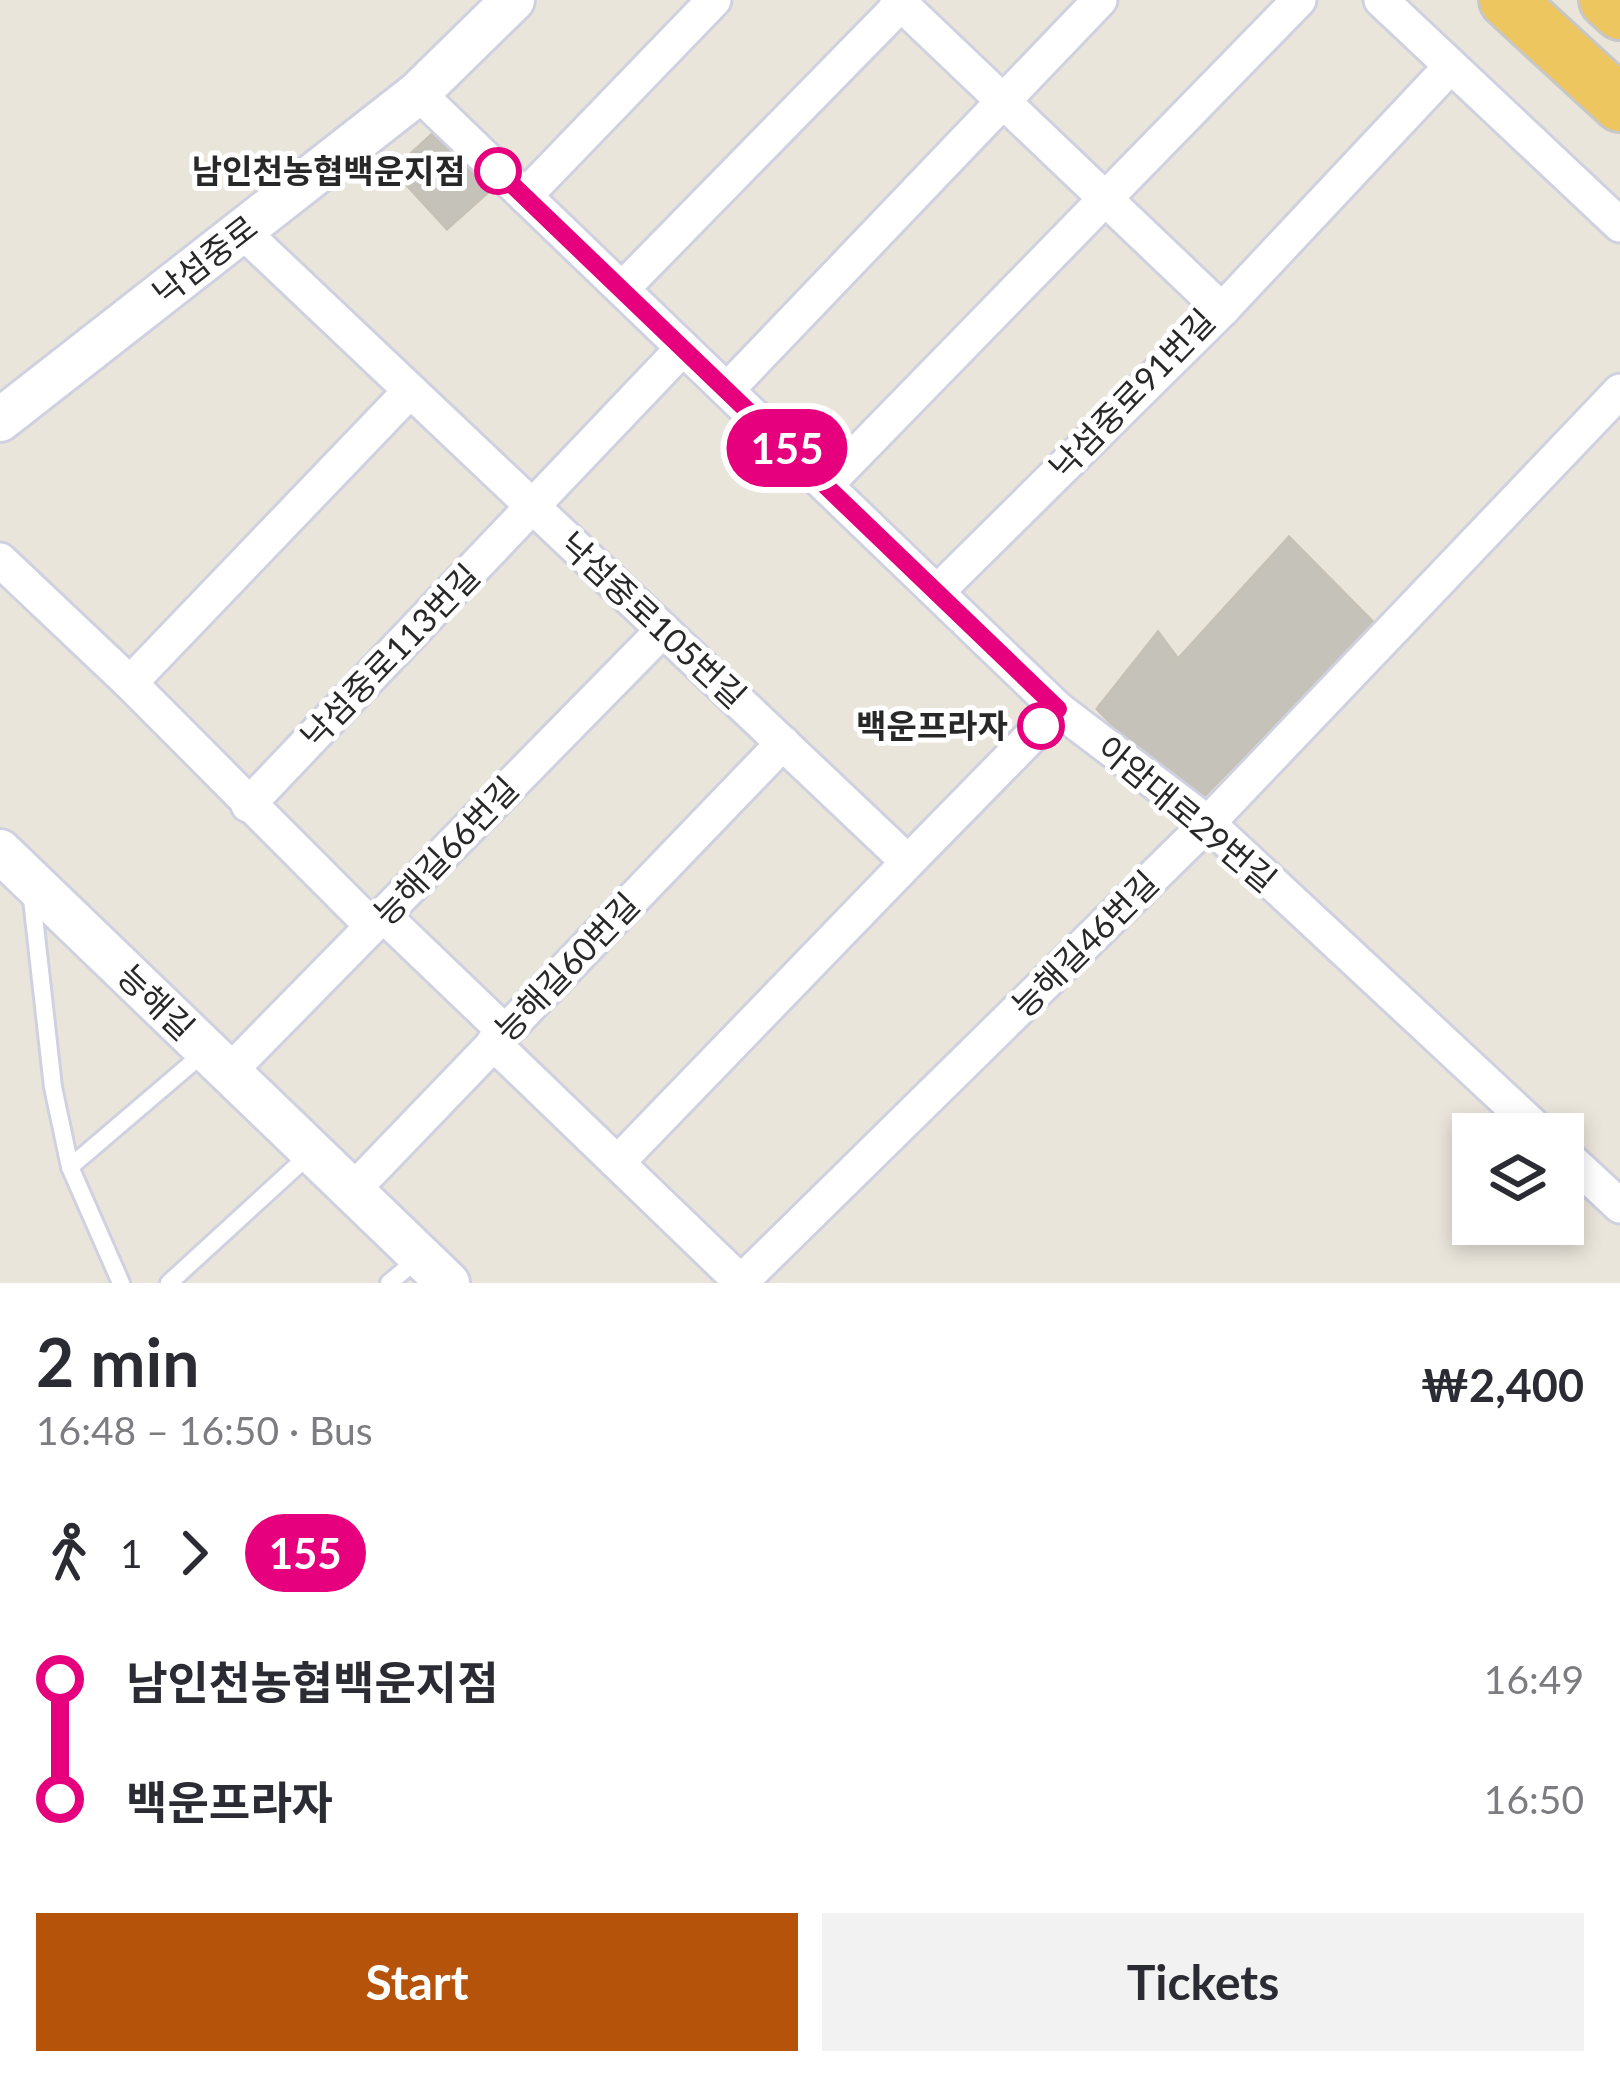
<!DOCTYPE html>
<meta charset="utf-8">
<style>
:root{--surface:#fff;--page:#f2f2f3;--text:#2b2b33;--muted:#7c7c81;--accent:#b45309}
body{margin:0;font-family:Lato,"Noto Sans KR",sans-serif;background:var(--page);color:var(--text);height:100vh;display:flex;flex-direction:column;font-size:45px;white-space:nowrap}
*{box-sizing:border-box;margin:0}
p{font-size:39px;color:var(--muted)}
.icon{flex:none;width:66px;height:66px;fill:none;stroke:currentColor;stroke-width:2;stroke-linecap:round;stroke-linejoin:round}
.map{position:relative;height:1283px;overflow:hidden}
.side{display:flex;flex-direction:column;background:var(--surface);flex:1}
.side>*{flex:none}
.badge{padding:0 24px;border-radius:39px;font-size:42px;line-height:78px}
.tools{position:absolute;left:1452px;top:1113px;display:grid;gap:24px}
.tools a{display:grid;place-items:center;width:132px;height:132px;border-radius:0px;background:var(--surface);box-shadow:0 6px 18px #0003;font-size:60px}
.map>.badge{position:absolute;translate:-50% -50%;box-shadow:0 0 0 6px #fff}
.legs{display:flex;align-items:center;gap:18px;height:132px;padding:0 36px;font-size:39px}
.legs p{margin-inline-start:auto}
.overview{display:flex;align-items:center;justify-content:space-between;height:204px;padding:0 36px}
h1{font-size:66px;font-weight:700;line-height:90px}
.primary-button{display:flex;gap:24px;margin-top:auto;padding:24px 36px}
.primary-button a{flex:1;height:138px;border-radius:0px;background:var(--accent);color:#fff;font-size:48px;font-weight:700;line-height:138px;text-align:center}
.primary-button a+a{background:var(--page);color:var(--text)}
ul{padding:0 36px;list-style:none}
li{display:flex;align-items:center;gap:42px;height:120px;font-size:45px}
li i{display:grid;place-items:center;width:18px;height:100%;margin:0 15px;background:currentColor}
li i::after{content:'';width:30px;height:30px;margin:-15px;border:9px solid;border-radius:50%;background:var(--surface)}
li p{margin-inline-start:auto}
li:first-child i{background:linear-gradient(#0000 50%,currentColor 0)}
li:last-child i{background:linear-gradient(currentColor 50%,#0000 0)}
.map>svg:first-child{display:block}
</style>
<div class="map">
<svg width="1620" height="1283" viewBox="0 0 1620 1283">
<rect width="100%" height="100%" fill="#eae5db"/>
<g fill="#c5c2ba" stroke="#c5c1b5" stroke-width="3">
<polygon points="441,126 495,186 447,229 393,170"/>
<polygon points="1289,537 1375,624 1193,807 1097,709 1158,632 1178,659"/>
</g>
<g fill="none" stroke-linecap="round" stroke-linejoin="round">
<defs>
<g id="service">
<polyline points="31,890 53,1087 70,1167 121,1283"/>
<polyline points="70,1167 206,1051"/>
<polyline points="169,1283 311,1153"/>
<polyline points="389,1283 420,1257"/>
</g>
<g id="minor">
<polyline points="897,0 1222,310"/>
<polyline points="1381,0 1620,225"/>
<polyline points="418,93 1058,709 1208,823 1542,1134"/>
<polyline points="525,196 714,0"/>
<polyline points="242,231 908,862 1058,709"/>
<polyline points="622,289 905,0"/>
<polyline points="727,390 1100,0"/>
<polyline points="826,485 1299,0"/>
<polyline points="0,560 130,683 372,926"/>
<polyline points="937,592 1222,310 1451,66"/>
<polyline points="130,683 410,391"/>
<polyline points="248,805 683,348"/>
<polyline points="383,915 505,1032"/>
<polyline points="493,1043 741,1282"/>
<polyline points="229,1072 663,630"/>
<polyline points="1563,1153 1620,1206"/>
<polyline points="618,1162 908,862"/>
<polyline points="352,1191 783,743"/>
<polyline points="740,1283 1208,823 1620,391"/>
</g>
<g id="tertiary">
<polyline points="0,420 418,93 513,0"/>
<polyline points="0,851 448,1283"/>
</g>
<g id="trunk">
<polyline points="1507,0 1620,104"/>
<polyline points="1607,0 1620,12"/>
</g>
</defs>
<use href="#service" stroke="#d0d1e0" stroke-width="22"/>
<use href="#minor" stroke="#d0d1e0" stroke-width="39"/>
<use href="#tertiary" stroke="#d0d1e0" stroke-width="48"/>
<use href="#trunk" stroke="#c7c7c7" stroke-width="60"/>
<use href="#service" stroke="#fff" stroke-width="16"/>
<use href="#minor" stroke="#fff" stroke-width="33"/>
<use href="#tertiary" stroke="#fff" stroke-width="42"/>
<use href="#trunk" stroke="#edc660" stroke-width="54"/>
</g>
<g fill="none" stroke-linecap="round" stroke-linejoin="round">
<defs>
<polyline id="line-1" points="498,171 1058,709 1041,726"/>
</defs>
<use href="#line-1" stroke="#fff" stroke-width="27"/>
<use href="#line-1" stroke="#e6007e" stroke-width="18"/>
</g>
<g fill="#fff" stroke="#e6007e" stroke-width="6">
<circle cx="498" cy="171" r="21"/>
<circle cx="1041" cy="726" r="21"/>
</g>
<g text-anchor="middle" stroke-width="10" stroke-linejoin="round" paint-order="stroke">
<g font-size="33" font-weight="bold" fill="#282828" stroke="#fff" text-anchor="end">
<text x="465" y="183">남인천농협백운지점</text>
<text x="1008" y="738">백운프라자</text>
</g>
<g font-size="33" fill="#282828" stroke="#fff">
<text transform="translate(205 260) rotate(-38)" y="12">낙섬중로</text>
<text transform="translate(1132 394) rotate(-46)" y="12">낙섬중로91번길</text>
<text transform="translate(653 620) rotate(43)" y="12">낙섬중로105번길</text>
<text transform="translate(390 656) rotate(-46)" y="12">낙섬중로113번길</text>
<text transform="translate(1187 814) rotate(40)" y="12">아암대로29번길</text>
<text transform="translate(446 851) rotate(-46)" y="12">능해길66번길</text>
<text transform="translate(1085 944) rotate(-45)" y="12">능해길46번길</text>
<text transform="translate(567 967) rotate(-46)" y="12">능해길60번길</text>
<text transform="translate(156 1002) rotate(44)" y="12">능해길</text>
</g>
</g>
</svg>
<div class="tools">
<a><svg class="icon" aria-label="layers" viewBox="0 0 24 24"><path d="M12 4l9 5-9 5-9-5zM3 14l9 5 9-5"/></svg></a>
</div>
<b class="badge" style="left:787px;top:448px;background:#e6007e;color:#fff">155</b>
</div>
<section class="side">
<div class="overview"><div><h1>2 min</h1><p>16:48 – 16:50 · Bus</p></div><b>₩2,400</b></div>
<div class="legs"><svg class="icon" aria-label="walk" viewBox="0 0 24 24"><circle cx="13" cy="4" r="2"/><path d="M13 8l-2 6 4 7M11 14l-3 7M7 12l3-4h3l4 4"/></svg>1<svg class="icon" aria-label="forward" viewBox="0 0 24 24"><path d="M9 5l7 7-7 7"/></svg><b class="badge" style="background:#e6007e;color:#fff">155</b></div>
<ul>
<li><i style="color:#e6007e"></i><b>남인천농협백운지점</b><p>16:49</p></li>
<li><i style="color:#e6007e"></i><b>백운프라자</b><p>16:50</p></li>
</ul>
<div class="primary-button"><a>Start</a><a>Tickets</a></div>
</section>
